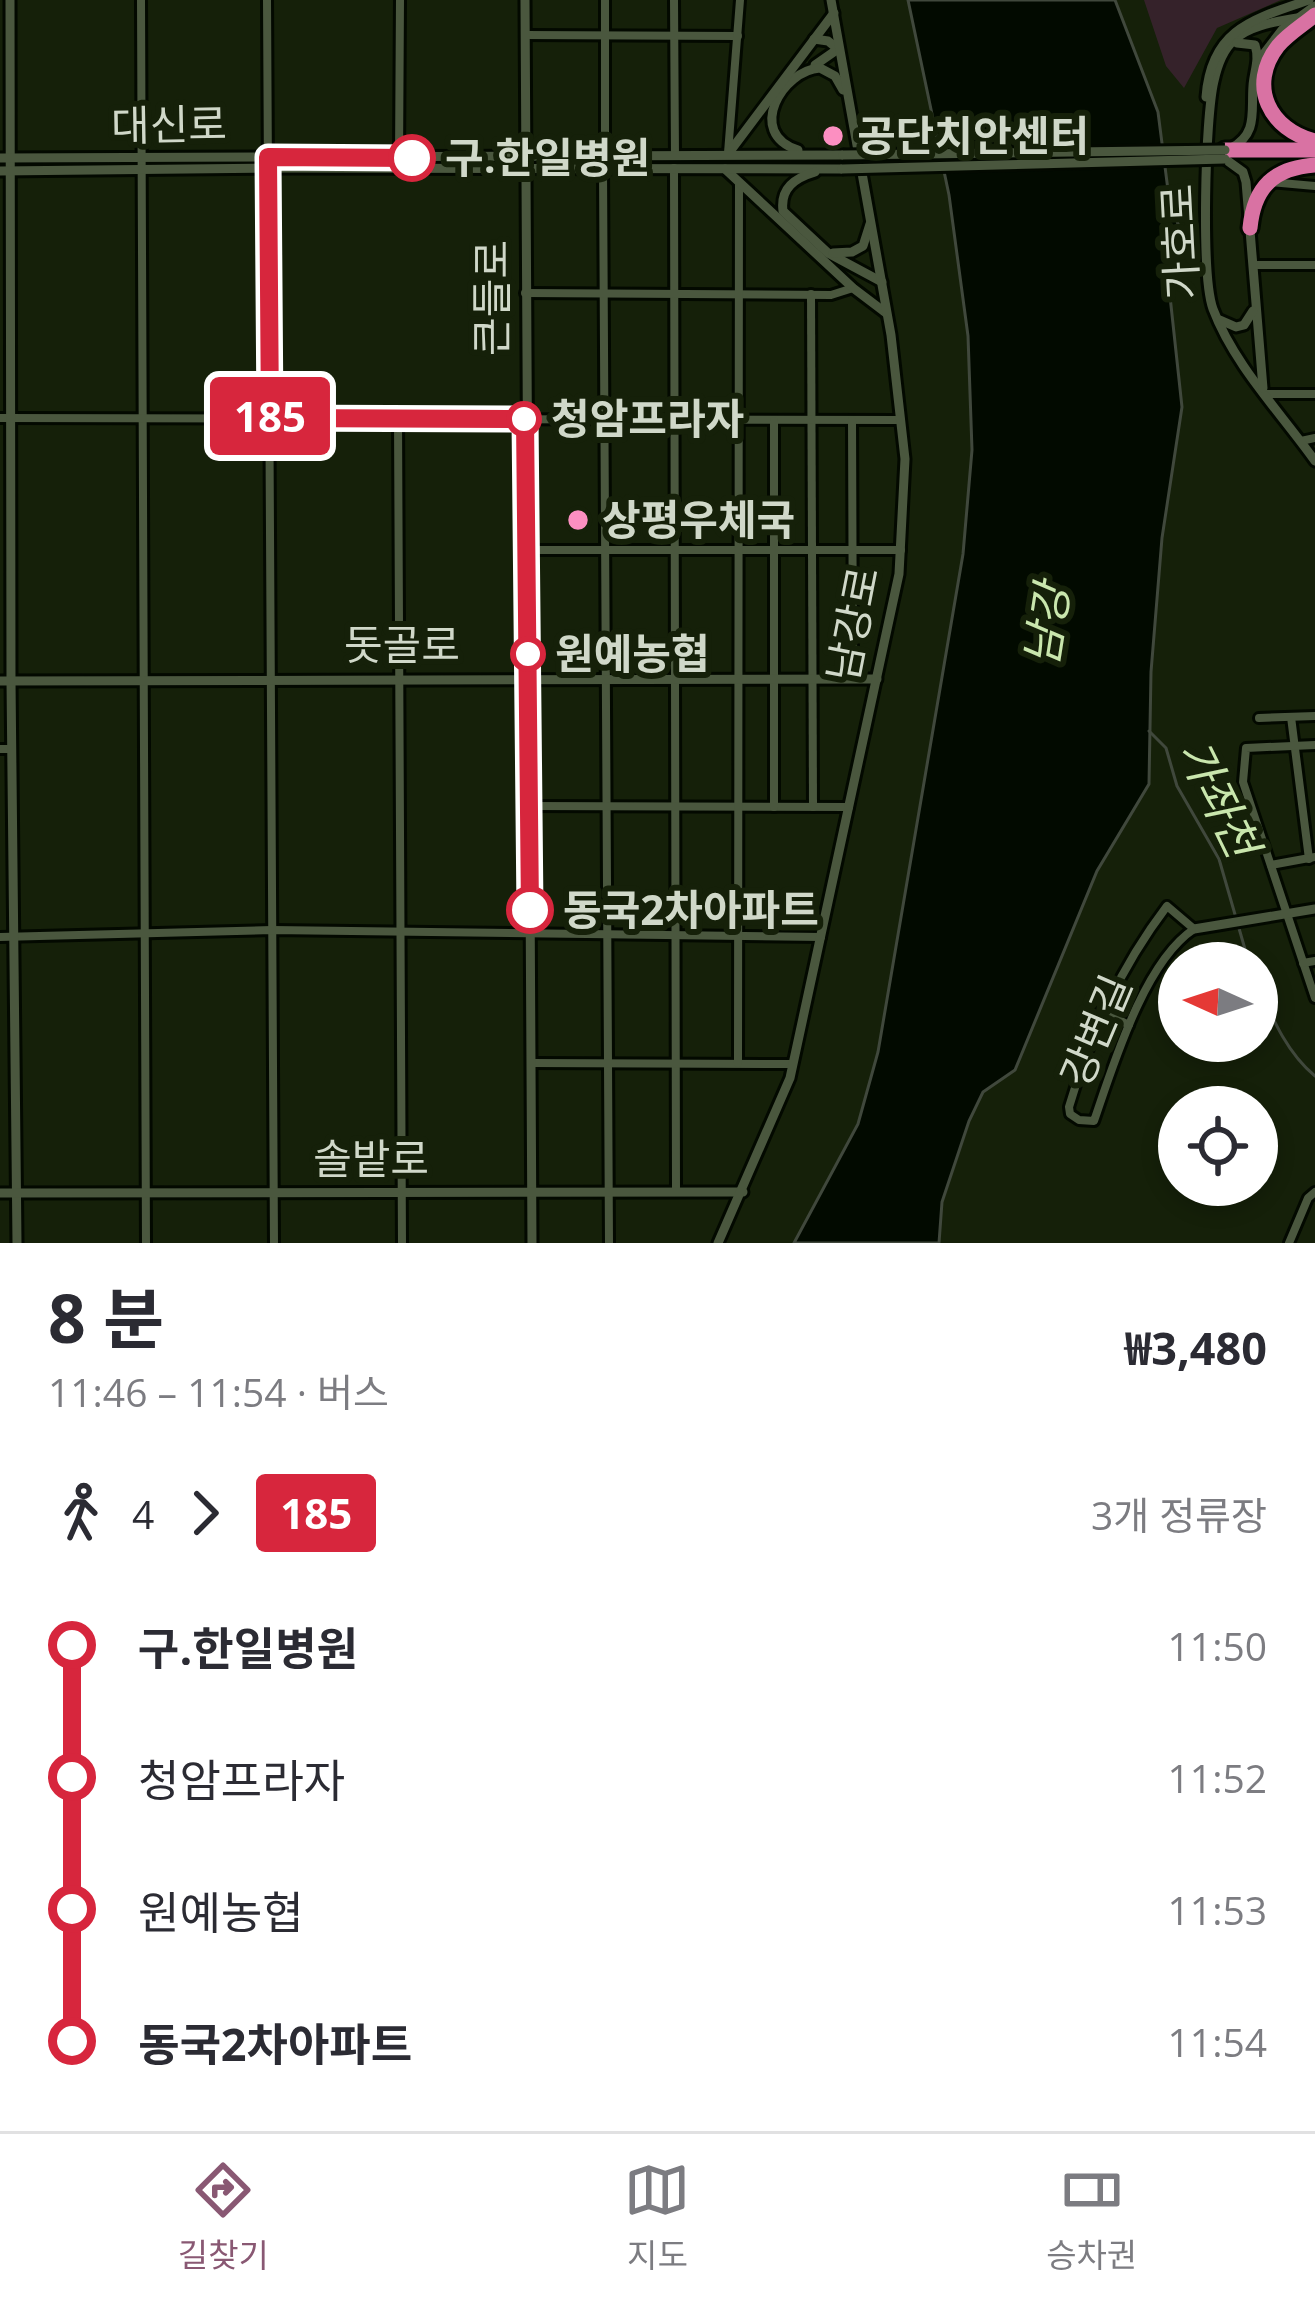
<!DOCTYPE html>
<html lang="ko">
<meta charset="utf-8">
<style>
:root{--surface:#fff;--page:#f7f7f7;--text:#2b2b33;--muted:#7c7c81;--line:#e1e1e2;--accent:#895873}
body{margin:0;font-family:"Open Sans","Noto Sans KR",sans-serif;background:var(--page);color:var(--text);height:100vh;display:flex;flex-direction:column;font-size:45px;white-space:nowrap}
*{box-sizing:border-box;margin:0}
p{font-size:39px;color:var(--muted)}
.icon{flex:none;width:66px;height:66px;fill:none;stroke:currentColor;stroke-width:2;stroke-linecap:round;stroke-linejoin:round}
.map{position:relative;height:1243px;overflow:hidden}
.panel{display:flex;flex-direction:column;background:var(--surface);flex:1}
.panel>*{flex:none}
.badge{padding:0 24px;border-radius:9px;font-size:42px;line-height:78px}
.needle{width:78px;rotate:273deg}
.controls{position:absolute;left:1158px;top:942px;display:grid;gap:24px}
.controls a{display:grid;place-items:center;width:120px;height:120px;border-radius:50%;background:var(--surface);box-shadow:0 6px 18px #0003;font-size:60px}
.map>.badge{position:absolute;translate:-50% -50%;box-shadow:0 0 0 6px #fff}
.legs{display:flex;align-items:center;gap:18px;height:132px;padding:0 48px;font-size:39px}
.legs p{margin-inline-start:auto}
.headline{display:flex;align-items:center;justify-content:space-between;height:204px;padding:0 48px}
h1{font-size:66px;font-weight:700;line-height:90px}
ul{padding:0 48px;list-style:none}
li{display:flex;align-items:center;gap:42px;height:132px;font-size:45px}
li i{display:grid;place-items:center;width:18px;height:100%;margin:0 15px;background:currentColor}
li i::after{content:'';width:30px;height:30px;margin:-15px;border:9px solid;border-radius:50%;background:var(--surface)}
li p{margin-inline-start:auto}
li:first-child i{background:linear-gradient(#0000 50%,currentColor 0)}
li:last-child i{background:linear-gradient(currentColor 50%,#0000 0)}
.tabs{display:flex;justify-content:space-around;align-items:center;height:168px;border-top:3px solid var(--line);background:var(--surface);font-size:33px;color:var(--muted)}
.tabs a{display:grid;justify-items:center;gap:6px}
.tabs .selected{color:var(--accent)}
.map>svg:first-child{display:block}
</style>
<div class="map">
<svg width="1315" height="1243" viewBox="0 0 1315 1243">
<rect width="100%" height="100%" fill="#152009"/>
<polygon fill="#35222a" points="1144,0 1281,0 1217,28 1184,88 1166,66"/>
<polygon fill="#020a00" stroke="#40483c" stroke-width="3" points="908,0 1115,0 1158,112 1169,198 1179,227 1169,287 1182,407 1162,538 1151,672 1149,784 1097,871 1015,1070 983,1092 969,1121 942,1202 939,1243 794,1243 858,1124 878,1052 963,554 972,450 968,336 949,195"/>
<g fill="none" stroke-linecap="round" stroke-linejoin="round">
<g stroke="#40483c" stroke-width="3">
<polyline points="1149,731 1166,748 1177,786 1219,859 1249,963"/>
<path d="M1257,983C1272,1017 1286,1052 1315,1076"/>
</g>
<defs>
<g id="minor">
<polyline points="141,0 146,1243"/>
<polyline points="267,0 274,1243"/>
<polyline points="605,0 605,156"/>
<polyline points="674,0 675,156"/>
<polyline points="525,35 738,36"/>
<polyline points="728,153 740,0"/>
<polyline points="399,158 400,0"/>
<polyline points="603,168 609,1243"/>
<polyline points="674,168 676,1190"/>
<polyline points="1269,182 1315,186"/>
<polyline points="1253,265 1315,265"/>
<polyline points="525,293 831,295 853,288"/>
<polyline points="811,294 813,807"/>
<polyline points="1264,394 1315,394"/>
<polyline points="0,418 900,420"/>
<polyline points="398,418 402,1243"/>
<polyline points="852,420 853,679"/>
<polyline points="1301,441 1315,438"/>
<polyline points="528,550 901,550"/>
<polyline points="1291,717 1309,859"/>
<polyline points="1259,718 1315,716"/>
<polyline points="1315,745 1246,748 1243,782 1315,998"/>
<polyline points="0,749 12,749"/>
<polyline points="529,806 849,807"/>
<polyline points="774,807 774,421"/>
<polyline points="1271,865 1315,857"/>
<path d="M1167,906L1194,929C1144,962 1113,1066 1094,1121L1079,1120L1070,1114L1069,1107C1091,1033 1120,968 1167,906Z"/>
<polyline points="0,937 272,930 821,937"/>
<polyline points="1303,963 1315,961"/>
<polyline points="1101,1011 1129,1025"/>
<polyline points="531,1063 793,1064"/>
<polyline points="738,1063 739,183"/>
<polyline points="1289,1243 1308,1198 1315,1192"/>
</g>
<g id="tertiary">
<polyline points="10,0 11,681 17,1243"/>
<polyline points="525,0 532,1243"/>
<path d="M1311,15C1287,21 1253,22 1234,40C1223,50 1217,67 1214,81C1205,118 1201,276 1213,309C1234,365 1281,413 1315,461"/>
<polyline points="814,39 828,41 838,49 815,65"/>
<polyline points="1259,60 1282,30 1315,6"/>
<path d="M1206,97C1211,29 1253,19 1309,0"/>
<path d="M1231,148C1258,134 1251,112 1253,86C1254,71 1260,60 1255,45L1237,43"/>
<path d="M798,150C745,133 783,70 820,68L835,76L843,90"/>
<polyline points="728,154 834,13"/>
<polyline points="0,158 843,155"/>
<polyline points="1225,159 1243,172 1246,182 1263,388"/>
<polyline points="725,169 853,288 886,313"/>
<polyline points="0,171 268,168 842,169"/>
<path d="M815,172C795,178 780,188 783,211L828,253L882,282"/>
<polyline points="833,253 852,252 863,246 870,224"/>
<polyline points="1220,320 1236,327 1244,325 1253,311"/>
<polyline points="0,681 877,679"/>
<polyline points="1194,929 1315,909"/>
<polyline points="0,1193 743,1192"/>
<polyline points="718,1243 790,1078 899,574 905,459 891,335 831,0"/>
</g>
<g id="motorway">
<path d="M1315,15C1303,25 1288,34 1278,46C1247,86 1270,130 1315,141"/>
<polyline points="1225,150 1315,150"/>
<path d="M1250,228C1254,187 1274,168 1315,165"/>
</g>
</defs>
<use href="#minor" stroke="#030900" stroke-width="14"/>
<use href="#tertiary" stroke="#030900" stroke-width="15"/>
<use href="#motorway" stroke="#030900" stroke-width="21"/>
<use href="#minor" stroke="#4a573e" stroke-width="8"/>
<use href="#tertiary" stroke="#4a573e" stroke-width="9"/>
<use href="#motorway" stroke="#d972a3" stroke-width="15"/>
<defs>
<g id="tertiary-bridge">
<polyline points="843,155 1225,150"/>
<polyline points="842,169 1225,159"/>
</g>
</defs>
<use href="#tertiary-bridge" stroke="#030900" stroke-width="15" stroke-linecap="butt"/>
<use href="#tertiary-bridge" stroke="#4a573e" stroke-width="9"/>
</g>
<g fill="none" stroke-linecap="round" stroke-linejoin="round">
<defs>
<polyline id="line-1" points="412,158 268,157 270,418 525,419 530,910"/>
</defs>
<use href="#line-1" stroke="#fff" stroke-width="27"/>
<use href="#line-1" stroke="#d7263d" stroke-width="18"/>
</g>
<g fill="#fc8fc1" stroke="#152009" stroke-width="4.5">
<circle cx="833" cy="136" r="12"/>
<circle cx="578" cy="520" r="12"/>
</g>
<g fill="#fff" stroke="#d7263d" stroke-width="6">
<circle cx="412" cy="158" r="21"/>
<circle cx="524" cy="419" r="15"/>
<circle cx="528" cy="654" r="15"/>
<circle cx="530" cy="910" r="21"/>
</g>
<g text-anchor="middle" stroke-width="12" stroke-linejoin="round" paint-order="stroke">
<g font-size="42" fill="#d0d8c9" stroke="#152009">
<text transform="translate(169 125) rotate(-1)" y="15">대신로</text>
<text transform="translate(1180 242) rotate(-93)" y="15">가호로</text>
<text transform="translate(492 298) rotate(-90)" y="15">큰들로</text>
<text transform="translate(853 624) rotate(-79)" y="15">남강로</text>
<text x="402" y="660">돗골로</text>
<text transform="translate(1096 1031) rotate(-67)" y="15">강변길</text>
<text x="371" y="1174">솔밭로</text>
</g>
<g font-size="42" font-weight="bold" fill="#d0d8c9" stroke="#152009" text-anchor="start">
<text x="857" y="151">공단치안센터</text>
<text x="602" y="535">상평우체국</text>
</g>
<g font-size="42" font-weight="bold" fill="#d0d8c9" stroke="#152009" text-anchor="start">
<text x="445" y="173">구.한일병원</text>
<text x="551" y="434">청암프라자</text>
<text x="555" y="669">원예농협</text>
<text x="563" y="925">동국2차아파트</text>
</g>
<g font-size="45" font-style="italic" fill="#c9e6ad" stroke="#152009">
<text transform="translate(1047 625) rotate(-81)" y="16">남강</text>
<text transform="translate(1218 798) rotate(64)" y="16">가좌천</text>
</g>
</g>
</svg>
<div class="controls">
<a><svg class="needle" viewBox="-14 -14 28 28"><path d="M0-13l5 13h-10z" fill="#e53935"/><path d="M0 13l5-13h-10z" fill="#7c7c81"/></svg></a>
<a><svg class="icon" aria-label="locate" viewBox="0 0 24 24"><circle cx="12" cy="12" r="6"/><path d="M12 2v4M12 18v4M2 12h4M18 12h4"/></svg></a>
</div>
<b class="badge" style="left:270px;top:416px;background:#d7263d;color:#fff">185</b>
</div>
<section class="panel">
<div class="headline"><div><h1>8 분</h1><p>11:46 – 11:54 · 버스</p></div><b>₩3,480</b></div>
<div class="legs"><svg class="icon" aria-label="walk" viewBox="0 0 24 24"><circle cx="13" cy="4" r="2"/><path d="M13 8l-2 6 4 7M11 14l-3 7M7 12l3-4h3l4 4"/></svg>4<svg class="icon" aria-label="forward" viewBox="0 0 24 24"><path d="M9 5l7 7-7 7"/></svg><b class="badge" style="background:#d7263d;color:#fff">185</b><p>3개 정류장</p></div>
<ul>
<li><i style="color:#d7263d"></i><b>구.한일병원</b><p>11:50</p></li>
<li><i style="color:#d7263d"></i><span>청암프라자</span><p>11:52</p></li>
<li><i style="color:#d7263d"></i><span>원예농협</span><p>11:53</p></li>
<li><i style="color:#d7263d"></i><b>동국2차아파트</b><p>11:54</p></li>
</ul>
</section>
<nav class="tabs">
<a class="selected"><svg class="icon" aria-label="directions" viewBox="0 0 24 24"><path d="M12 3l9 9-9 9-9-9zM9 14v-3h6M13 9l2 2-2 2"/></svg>길찾기</a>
<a><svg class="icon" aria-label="map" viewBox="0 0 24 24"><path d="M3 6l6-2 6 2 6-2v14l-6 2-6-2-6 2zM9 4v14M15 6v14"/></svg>지도</a>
<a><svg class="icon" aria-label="tickets" viewBox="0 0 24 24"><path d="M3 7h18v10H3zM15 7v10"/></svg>승차권</a>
</nav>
